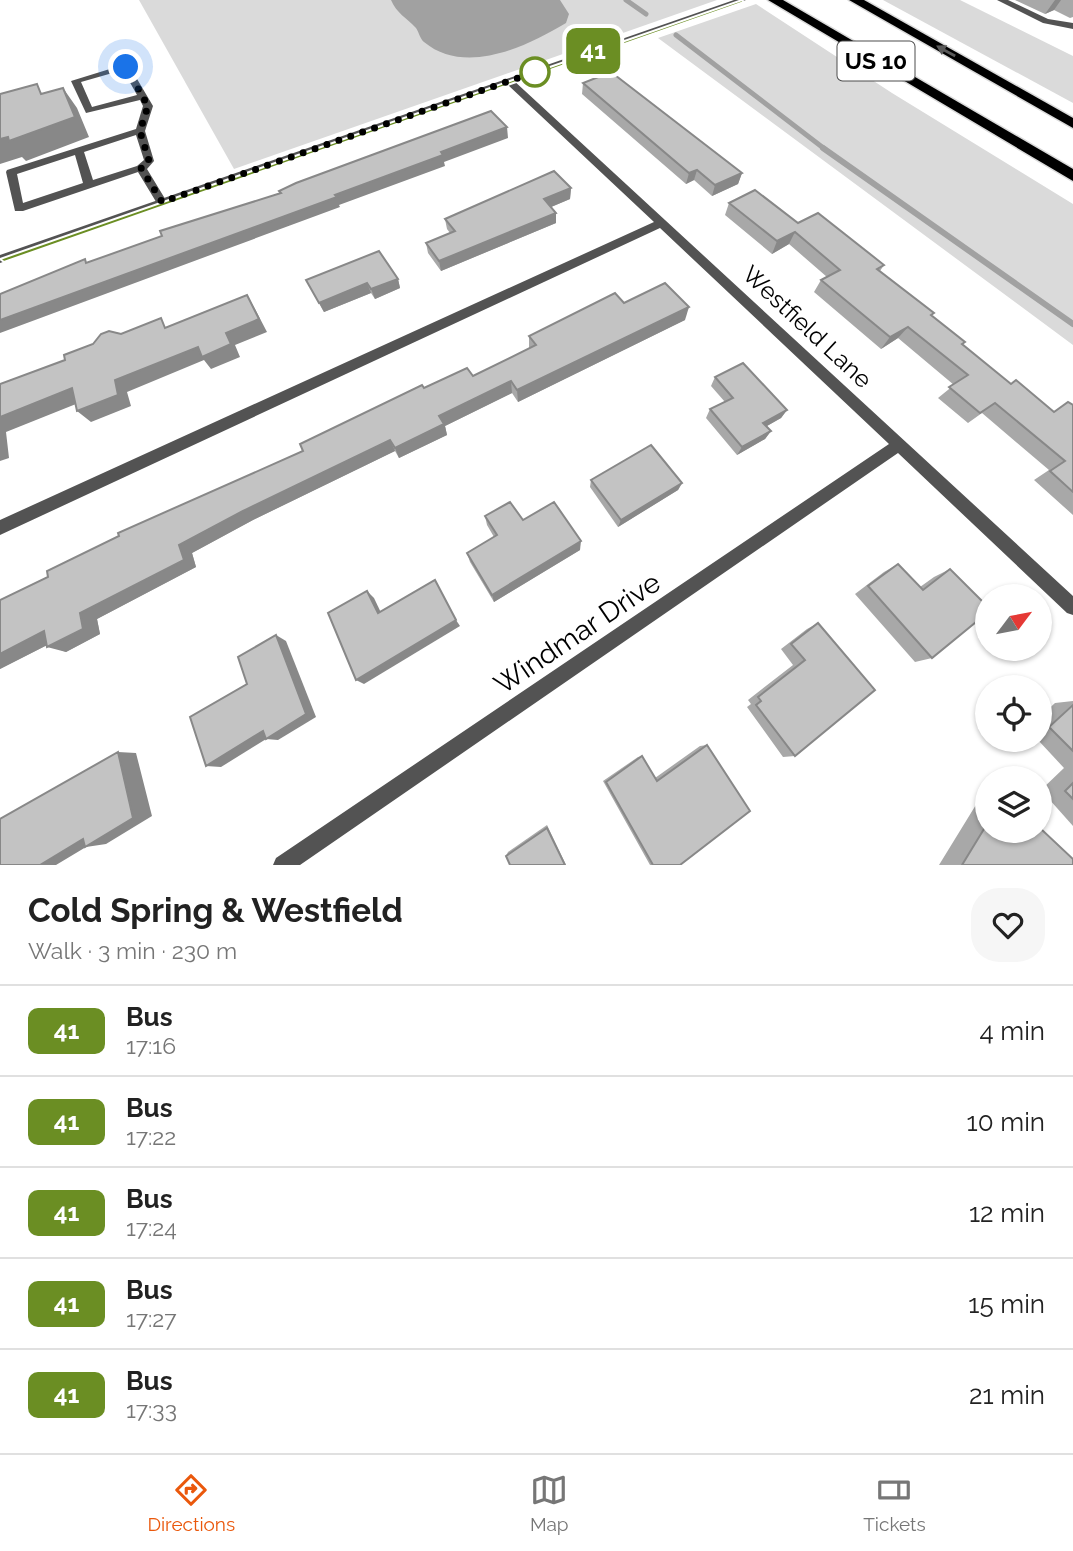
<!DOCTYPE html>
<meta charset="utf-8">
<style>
:root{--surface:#fff;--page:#f6f6f6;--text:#222;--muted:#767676;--line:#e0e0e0;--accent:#ea580c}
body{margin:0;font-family:Raleway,sans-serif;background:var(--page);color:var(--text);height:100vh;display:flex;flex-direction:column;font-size:26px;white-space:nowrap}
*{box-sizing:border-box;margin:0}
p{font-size:23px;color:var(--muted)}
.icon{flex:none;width:38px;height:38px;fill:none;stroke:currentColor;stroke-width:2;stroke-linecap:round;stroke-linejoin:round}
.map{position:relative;height:865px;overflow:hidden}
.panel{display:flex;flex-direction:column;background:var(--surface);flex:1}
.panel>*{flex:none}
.badge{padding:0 14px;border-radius:10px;font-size:24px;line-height:46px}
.needle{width:46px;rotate:58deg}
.controls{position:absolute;left:975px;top:584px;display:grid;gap:14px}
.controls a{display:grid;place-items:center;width:77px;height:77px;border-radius:50%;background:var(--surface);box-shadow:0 2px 5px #0004;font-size:35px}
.you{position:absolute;width:35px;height:35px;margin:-18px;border:5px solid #fff;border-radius:50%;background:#1a73e8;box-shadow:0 0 0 10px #1a73e833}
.map>.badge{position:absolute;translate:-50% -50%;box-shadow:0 0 0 4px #fff}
.round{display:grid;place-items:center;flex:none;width:74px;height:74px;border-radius:28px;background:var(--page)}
.overview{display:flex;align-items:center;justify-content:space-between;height:119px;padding:0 28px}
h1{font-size:33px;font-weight:700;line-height:52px}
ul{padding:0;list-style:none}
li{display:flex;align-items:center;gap:21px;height:91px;padding:0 28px;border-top:2px solid var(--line)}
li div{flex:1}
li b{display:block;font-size:26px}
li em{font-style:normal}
li .badge{min-width:77px;font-weight:700;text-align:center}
.tab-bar{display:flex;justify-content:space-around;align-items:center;height:98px;border-top:2px solid var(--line);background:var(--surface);font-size:19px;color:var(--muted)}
.tab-bar a{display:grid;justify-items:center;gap:4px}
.tab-bar .active{color:var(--accent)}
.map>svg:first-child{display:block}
</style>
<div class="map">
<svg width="1073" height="865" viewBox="0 0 1073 865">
<rect width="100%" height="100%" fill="#fff"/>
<g fill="#dadada">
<polygon points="139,0 717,0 234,169"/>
<polygon points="883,0 960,0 1073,56 1073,103"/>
<polygon points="756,4 892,93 1073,204 1073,345 658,38"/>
</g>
<path fill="#a1a1a1" d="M391,0H560L569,14L566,23C526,47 465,76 424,42C420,39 419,32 416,28C406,17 397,14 391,0Z"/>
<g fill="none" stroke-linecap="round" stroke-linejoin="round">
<g stroke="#a1a1a1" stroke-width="5">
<polyline points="626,0 646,14"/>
<polyline points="676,35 826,150"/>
</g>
<polyline stroke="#a1a1a1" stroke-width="6" points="823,148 1073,324"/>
<defs>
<g id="motorway">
<polygon points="768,0 783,0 1073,169 1073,181"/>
<polygon points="849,0 864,0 1073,118 1073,128"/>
</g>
</defs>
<use href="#motorway" stroke="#dbdbdb" stroke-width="3"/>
<g fill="#535353" fill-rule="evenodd">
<polygon points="997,0 1008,0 1048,19 1073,23 1073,29 1043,23"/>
<path d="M126,64L130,67L153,106L145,131L154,161L147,169L167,202L166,205H158L138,172L23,211H15L6,172L7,170L136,129L143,106L140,100L86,113L71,81ZM123,70L137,95L92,107L81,82ZM136,135L144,160L137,166L93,180L84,152ZM75,155L83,183L23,203L17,174Z"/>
</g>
<polygon fill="#535353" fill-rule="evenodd" points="506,79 512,79 1073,596 1073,615 1067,613 898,453 300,865 273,865 276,858 889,444 660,228 0,535 0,520 654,222 506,83"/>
<polygon fill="#535353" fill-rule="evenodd" points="734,0 746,0 0,263 0,255"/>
<use href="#motorway" fill="#000" fill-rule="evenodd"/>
</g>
<g fill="#a8a8a8">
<polygon points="1015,0 1073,0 1073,17 1070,18 1054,10 1045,14"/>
<polygon points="583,83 742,173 738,184 712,196 694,180 686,184 582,94"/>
<polygon points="571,188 570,199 551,207 556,213 556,223 441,271 428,253 426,243 450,233 447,229 445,219"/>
<polygon points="729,203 798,223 884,265 880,271 932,316 965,342 963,345 1011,384 1054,412 1073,405 1073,515 1034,480 1049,470 982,413 968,423 938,398 954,385 898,338 881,349 814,292 821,280 827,277 789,244 772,254 725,215"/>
<polygon points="398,279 400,288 375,299 371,293 324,312 306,280"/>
<polygon points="624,303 685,320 518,402 512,393 445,426 447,435 399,458 395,451 253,520 192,553 196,567 97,619 100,634 66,652 47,645 0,669 0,600 303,451 424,388 473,376 529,349 529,336"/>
<polygon points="715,377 787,410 781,418 767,426 771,431 765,439 737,455 706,418 710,409 725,402 711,386"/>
<polygon points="591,480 682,483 678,490 618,527 590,487"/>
<polygon points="485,516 523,520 580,550 494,602 470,562 467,553 494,537 487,525"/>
<polygon points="898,564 920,587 934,577 950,569 932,658 915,662 855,594 884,572"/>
<polygon points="818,623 795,756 783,757 747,707 751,704 748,700 793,665 781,649 807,629"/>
<polygon points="1073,701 1073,826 1041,790 1064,768 1038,740 1040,740 1040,717 1055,703"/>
<polygon points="707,745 680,865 650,865 603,781 638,757 642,756 655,778 700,746"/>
<polygon points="982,795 987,795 987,831 1073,865 939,865"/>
<polygon points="547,825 566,865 506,856 508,852"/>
</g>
<g fill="#888">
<polygon points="1055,0 1061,0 1054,10 1045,14"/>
<polygon points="63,88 77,108 89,137 26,161 22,157 0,164 0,139"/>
<polygon points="507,127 508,138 444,162 445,166 339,205 340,207 0,333 0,320 335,195 441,152"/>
<polygon points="697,170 694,180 686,184 689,173"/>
<polygon points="742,173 738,184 712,196 715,185"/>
<polygon points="571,188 570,199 544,210 544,199"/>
<polygon points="556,213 556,223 441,271 439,261"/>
<polygon points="795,232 789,244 772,254 777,241"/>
<polygon points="398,279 400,288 375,299 371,289"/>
<polygon points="367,283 371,293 324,312 319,303"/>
<polygon points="247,295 255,309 267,332 235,345 240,357 211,369 204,360 127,392 131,406 91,422 77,411 115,380 226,333"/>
<polygon points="689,307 685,320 518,402 517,390"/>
<polygon points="908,327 898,338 881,349 890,337"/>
<polygon points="511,381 512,393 445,426 447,435 399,458 395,448 439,416"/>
<polygon points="72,388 86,400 6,432 9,458 0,461 0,417"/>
<polygon points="787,410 781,418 758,431 763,423"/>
<polygon points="771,431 765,439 737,455 742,447"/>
<polygon points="390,440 395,451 253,520 192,553 196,567 97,619 100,634 66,652 47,647 80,613 179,545 243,511"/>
<polygon points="682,483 678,490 618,527 621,520"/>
<polygon points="581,541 580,550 494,602 492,595"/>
<polygon points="367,591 374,598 384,619 378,613"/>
<polygon points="456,620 460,626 364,684 356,680"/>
<polygon points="44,631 63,637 0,669 0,654"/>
<polygon points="276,635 286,641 316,717 278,740 266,739"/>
<polygon points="263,731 276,733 221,767 206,766"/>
<polygon points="118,752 136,753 152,816 106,844 86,847 56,865 40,865 83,839"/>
</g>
<g fill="#c3c3c3" stroke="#888" stroke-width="2">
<polygon points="611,72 742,173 715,185 697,170 689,173 583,83"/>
<polygon points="37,84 41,94 63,88 75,117 9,141 8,137 0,139 0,94"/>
<polygon points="491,111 507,127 441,152 443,155 335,195 337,197 0,320 0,294 85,259 86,263 162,236 160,231 281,193 279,191 296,183"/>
<polygon points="554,171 571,188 544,199 556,213 439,261 426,243 455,231 445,219"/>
<polygon points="755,190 798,223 818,213 884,265 877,269 934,313 931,315 965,342 962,344 1011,384 1016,380 1054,412 1068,402 1073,405 1073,492 1050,471 1065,461 995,403 980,413 949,387 968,375 908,327 890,337 821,280 840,270 795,232 777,241 729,203"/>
<polygon points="379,251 398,279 371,289 367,283 319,303 306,280"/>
<polygon points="665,283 689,307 517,390 511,381 439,416 444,424 395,448 390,440 243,511 179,545 184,560 80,613 83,629 47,647 44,631 0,654 0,600 48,577 47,571 119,536 118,533 303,451 300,444 422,385 424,388 467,368 473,376 536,345 529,336 615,293 624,303"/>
<polygon points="247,295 259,319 226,333 231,344 202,357 198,347 115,380 118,395 77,411 72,388 0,417 0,384 65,360 64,355 93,344 101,334 109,331 121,334 161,318 165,328"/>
<polygon points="743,363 787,410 763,423 771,431 742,447 710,409 733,398 715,377"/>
<polygon points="651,445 682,483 621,520 591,480"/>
<polygon points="510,502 523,520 554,502 581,541 492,595 467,553 497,535 485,516"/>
<polygon points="898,564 923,590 950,569 987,606 987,613 932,658 868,586"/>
<polygon points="435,580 456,620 356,680 328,613 367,591 378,613"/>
<polygon points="818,623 875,690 795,756 756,705 761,701 758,697 805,660 791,644"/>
<polygon points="276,635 306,714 266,739 263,731 206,766 190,717 247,684 238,657"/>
<polygon points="1073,705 1073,751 1049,727"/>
<polygon points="707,745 750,811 680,865 653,865 606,782 642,756 657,781"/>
<polygon points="118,752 133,818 85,847 83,839 40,865 0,865 0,819"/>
<polygon points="1073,783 1073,799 1065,791"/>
<polygon points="987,824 987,831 1040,831 1040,828 1073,859 1073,865 962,865"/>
<polygon points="547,828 565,865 510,865 506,856"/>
</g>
<defs><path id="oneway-solid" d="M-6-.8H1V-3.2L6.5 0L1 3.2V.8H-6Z" transform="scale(1.75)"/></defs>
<use fill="#595959" href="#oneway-solid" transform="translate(946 51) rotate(-151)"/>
<polygon fill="#6b8e23" stroke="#fff" stroke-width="2" points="742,0 744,2 4,262 0,259"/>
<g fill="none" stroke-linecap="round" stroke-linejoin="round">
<polyline stroke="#000" stroke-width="7" stroke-dasharray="0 12.6" points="126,67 148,106 140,131 149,161 141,168 162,202 535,72"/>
</g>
<circle fill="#fff" stroke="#6b8e23" stroke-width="3.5" cx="535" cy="72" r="14"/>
<g text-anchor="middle" stroke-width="6" stroke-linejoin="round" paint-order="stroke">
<rect fill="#fff" stroke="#4c4c4c" stroke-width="2" x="837.5" y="41.5" width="77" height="39" rx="5"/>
<g font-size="23" font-weight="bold" fill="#000">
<text x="876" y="69">US 10</text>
</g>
<g font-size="24" fill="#000" stroke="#fff">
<text transform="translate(807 327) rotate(43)" y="8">Westfield Lane</text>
</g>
<g font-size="28" fill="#000" stroke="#fff">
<text transform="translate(577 633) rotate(-34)" y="10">Windmar Drive</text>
</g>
</g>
</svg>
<div class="controls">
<a><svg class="needle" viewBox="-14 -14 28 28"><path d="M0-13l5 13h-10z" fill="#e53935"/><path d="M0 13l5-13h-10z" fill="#767676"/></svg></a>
<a><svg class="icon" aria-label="locate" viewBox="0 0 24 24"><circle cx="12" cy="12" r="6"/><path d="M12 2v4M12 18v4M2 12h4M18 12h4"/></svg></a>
<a><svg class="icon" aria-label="layers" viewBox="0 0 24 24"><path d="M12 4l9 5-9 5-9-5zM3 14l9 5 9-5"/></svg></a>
</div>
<div class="you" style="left:126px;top:67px"></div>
<b class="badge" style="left:593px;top:51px;background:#6b8e23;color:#fff">41</b>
</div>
<section class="panel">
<div class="overview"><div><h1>Cold Spring &amp; Westfield</h1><p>Walk · 3 min · 230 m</p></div><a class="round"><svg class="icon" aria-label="heart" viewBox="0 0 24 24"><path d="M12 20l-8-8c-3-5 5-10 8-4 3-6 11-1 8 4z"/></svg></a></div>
<ul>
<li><span class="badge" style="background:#6b8e23;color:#fff">41</span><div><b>Bus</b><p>17:16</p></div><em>4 min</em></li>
<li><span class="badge" style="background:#6b8e23;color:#fff">41</span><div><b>Bus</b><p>17:22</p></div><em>10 min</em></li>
<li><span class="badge" style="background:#6b8e23;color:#fff">41</span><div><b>Bus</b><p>17:24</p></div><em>12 min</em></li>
<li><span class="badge" style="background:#6b8e23;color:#fff">41</span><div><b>Bus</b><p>17:27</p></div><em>15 min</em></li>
<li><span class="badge" style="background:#6b8e23;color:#fff">41</span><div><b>Bus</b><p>17:33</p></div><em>21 min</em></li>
</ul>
</section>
<nav class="tab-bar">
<a class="active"><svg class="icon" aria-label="directions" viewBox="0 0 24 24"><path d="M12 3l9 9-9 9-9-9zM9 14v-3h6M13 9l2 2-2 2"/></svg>Directions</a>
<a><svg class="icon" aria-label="map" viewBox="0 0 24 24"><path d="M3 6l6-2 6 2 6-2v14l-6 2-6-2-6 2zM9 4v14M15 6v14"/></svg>Map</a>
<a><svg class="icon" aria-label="tickets" viewBox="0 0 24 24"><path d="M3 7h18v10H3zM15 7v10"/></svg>Tickets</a>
</nav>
